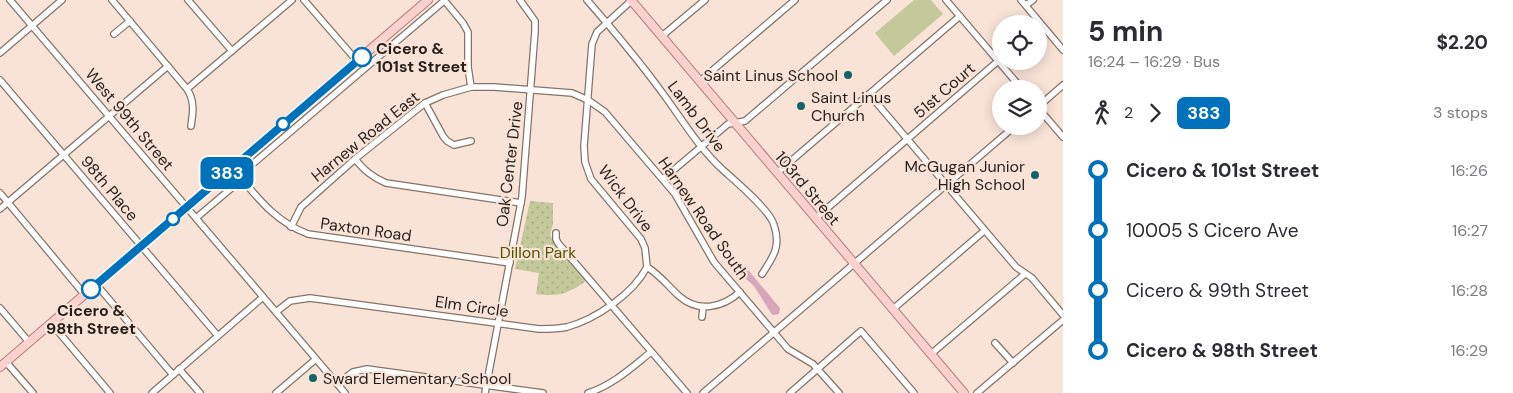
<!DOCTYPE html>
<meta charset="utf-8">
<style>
:root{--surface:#fff;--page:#f7f7f7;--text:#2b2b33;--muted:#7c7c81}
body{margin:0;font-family:"DM Sans",sans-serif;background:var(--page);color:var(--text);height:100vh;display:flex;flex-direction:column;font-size:19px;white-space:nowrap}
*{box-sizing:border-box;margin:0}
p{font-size:16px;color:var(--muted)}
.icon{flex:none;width:28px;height:28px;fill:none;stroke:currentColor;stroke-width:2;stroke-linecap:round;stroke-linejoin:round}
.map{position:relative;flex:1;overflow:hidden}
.details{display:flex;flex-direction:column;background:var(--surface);width:450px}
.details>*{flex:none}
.badge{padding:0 10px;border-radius:8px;font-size:18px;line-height:32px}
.fabs{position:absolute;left:992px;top:15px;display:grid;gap:10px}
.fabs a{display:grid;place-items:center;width:55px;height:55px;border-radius:50%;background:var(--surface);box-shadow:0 2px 12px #0003;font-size:25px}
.map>.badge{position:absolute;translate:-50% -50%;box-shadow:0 0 0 2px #fff}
.legs{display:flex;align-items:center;gap:8px;height:55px;padding:0 25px;font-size:16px}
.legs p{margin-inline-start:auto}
.head{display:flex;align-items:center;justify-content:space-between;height:85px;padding:0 25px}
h1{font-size:28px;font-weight:700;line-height:38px}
ul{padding:0 25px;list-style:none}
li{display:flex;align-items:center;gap:18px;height:60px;font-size:19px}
li i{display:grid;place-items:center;width:8px;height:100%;margin:0 6px;background:currentColor}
li i::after{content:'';width:12px;height:12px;margin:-6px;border:4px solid;border-radius:50%;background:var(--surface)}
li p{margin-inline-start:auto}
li:first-child i{background:linear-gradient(#0000 50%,currentColor 0)}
li:last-child i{background:linear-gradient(currentColor 50%,#0000 0)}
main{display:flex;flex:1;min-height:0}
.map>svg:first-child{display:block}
</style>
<main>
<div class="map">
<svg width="1063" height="393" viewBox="0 0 1063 393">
<defs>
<pattern id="park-dots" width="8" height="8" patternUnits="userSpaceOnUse" patternTransform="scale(1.25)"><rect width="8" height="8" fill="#c4c99b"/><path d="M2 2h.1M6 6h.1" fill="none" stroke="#a8ac85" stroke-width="1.8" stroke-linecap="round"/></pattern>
</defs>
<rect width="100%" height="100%" fill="#f9e3d7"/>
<polygon fill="#c4c99b" points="914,0 931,0 943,14 894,56 875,33"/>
<path fill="url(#park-dots)" d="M530,201L553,203V224L550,235L558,247L586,281C568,294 558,297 536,294L539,273L515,269Z"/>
<polygon fill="#d8a6ba" points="745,270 749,271 780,308 779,314 773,315 771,313 754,286 744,277 743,272"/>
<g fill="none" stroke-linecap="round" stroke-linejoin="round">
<defs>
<g id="minor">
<polyline points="10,0 345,393"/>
<path d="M112,0L187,89C195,101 193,113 191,126"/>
<polyline points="188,0 232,51"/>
<polyline points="304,0 357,61"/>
<polyline points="444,0 463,23 468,32 468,67 471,87"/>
<path d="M587,0C614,31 640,62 664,95C683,121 699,148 723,170C735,181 770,210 774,225C781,246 774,256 762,274"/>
<path d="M632,0L597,32L592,44L584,146L585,162L591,179L641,239L645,248L647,267C660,275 668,286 679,296C698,313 722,308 740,292"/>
<polyline points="946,0 1022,89"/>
<polyline points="1021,0 1063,50"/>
<polyline points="1026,5 1033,0"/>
<polyline points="114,34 130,21"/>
<polyline points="662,36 705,0"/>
<polyline points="0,53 62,0"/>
<polyline points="0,80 218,336"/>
<polyline points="700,81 795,0"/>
<polyline points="187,89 292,0"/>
<polyline points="869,94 1016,267 1032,278 1063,315"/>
<polyline points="425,103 443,136 447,141 454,145 471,141"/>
<polyline points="1039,106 1063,85"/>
<polyline points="1039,109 1063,137"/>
<path d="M355,159C364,170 372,177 386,183L521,203"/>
<polyline points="777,173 960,16"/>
<path d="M240,177C260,201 278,223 308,234L510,263"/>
<polyline points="663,179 728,124 745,121 887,0"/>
<polyline points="0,193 84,294"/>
<polyline points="0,209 168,66"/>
<polyline points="196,218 234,186 242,173 444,1"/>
<polyline points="816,218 998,61"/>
<polyline points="291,227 301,207 355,159 425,103 443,95 471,87 494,87 572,93 588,100 605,112 675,194 714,262 788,349 813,364 839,393"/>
<polyline points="556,233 556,239 558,243 687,393"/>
<polyline points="96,284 173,375"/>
<polyline points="0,308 29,342"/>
<polyline points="893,309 984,231"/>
<path d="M276,312L290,301L310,298L539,329C548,329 558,329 567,327C596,319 633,294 647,267"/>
<polyline points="702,317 703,308"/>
<polyline points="51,323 110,393"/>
<polyline points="995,343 1013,363"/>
<polyline points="931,354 1025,274"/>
<polyline points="6,362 33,393"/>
<polyline points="179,369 200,393"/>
<polyline points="337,384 353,372 367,369 543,393"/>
<polyline points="152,393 263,297"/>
<polyline points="276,393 316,359"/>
<polyline points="485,393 522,197 535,31 535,21 520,0"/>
<path d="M588,393C613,385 631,368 651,352"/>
<polyline points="703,393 1015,126"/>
<polyline points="790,393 861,331 914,393"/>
<polyline points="977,393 1063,320"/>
</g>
<g id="major">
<polyline points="631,0 964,393"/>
<polyline points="0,367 428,0"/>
</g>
</defs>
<use href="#minor" stroke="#857368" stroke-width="8"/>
<use href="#major" stroke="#ae7e7a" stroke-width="10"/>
<use href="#minor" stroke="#fff" stroke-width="5.5"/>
<use href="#major" stroke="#fbd1ce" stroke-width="8"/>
</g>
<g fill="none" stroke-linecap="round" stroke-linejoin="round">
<defs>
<polyline id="line-1" points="91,289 362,57"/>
</defs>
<use href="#line-1" stroke="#fff" stroke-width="11"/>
<use href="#line-1" stroke="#0072bc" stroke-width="8"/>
</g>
<g fill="#fff" stroke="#0072bc" stroke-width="2.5">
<circle cx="362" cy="57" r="9"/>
<circle cx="283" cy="124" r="6"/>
<circle cx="173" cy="219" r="6"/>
<circle cx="91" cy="289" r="9"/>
</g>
<g fill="#126268" stroke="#f9e3d7" stroke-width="2">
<circle cx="848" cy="75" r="5"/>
<circle cx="801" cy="106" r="5"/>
<circle cx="1035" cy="175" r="5"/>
<circle cx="313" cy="378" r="5"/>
</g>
<g text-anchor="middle" stroke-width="4.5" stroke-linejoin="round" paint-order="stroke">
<g font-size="16" font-weight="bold" fill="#251e19" stroke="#f9e3d7" text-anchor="start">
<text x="376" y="54">Cicero &amp;<tspan x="376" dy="18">101st Street</tspan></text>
<text x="91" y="316" text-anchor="middle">Cicero &amp;<tspan x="91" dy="18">98th Street</tspan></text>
</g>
<g font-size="16" fill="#251e19" stroke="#f9e3d7" text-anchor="end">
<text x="838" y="81">Saint Linus School</text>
<text x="811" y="103" text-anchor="start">Saint Linus<tspan x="811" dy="18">Church</tspan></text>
<text x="1025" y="172">McGugan Junior<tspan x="1025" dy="18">High School</tspan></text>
<text x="323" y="384" text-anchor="start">Sward Elementary School</text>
</g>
<g font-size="16" fill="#251e19" stroke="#f9e3d7">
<text transform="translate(944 90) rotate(-41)" y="6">51st Court</text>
<text transform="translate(697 116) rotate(53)" y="6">Lamb Drive</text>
<text transform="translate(130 119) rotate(50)" y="6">West 99th Street</text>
<text transform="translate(365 136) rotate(-39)" y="6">Harnew Road East</text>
<text transform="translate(509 164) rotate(-83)" y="6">Oak Center Drive</text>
<text transform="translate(110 188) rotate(50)" y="6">98th Place</text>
<text transform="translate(808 188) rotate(50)" y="6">103rd Street</text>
<text transform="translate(626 198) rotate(53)" y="6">Wick Drive</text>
<text transform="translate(704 218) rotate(55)" y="6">Harnew Road South</text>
<text transform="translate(366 229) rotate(8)" y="6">Paxton Road</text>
<text transform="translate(472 306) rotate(8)" y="6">Elm Circle</text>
</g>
<g font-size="16" fill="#505300" stroke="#f9e3d7">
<text x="538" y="258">Dillon Park</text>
</g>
</g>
</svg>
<div class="fabs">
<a><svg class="icon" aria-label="locate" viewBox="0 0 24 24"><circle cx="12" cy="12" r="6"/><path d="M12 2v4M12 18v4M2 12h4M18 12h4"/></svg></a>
<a><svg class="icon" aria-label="layers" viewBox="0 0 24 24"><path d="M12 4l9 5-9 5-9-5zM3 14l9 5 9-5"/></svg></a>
</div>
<b class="badge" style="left:227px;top:173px;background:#0072bc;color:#fff">383</b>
</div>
<section class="details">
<div class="head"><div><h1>5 min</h1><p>16:24 – 16:29 · Bus</p></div><b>$2.20</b></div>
<div class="legs"><svg class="icon" aria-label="walk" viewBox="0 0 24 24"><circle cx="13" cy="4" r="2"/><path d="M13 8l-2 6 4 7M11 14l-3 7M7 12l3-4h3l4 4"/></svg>2<svg class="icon" aria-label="forward" viewBox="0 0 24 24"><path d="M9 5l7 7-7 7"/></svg><b class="badge" style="background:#0072bc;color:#fff">383</b><p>3 stops</p></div>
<ul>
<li><i style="color:#0072bc"></i><b>Cicero &amp; 101st Street</b><p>16:26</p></li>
<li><i style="color:#0072bc"></i><span>10005 S Cicero Ave</span><p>16:27</p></li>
<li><i style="color:#0072bc"></i><span>Cicero &amp; 99th Street</span><p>16:28</p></li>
<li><i style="color:#0072bc"></i><b>Cicero &amp; 98th Street</b><p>16:29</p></li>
</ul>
</section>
</main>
